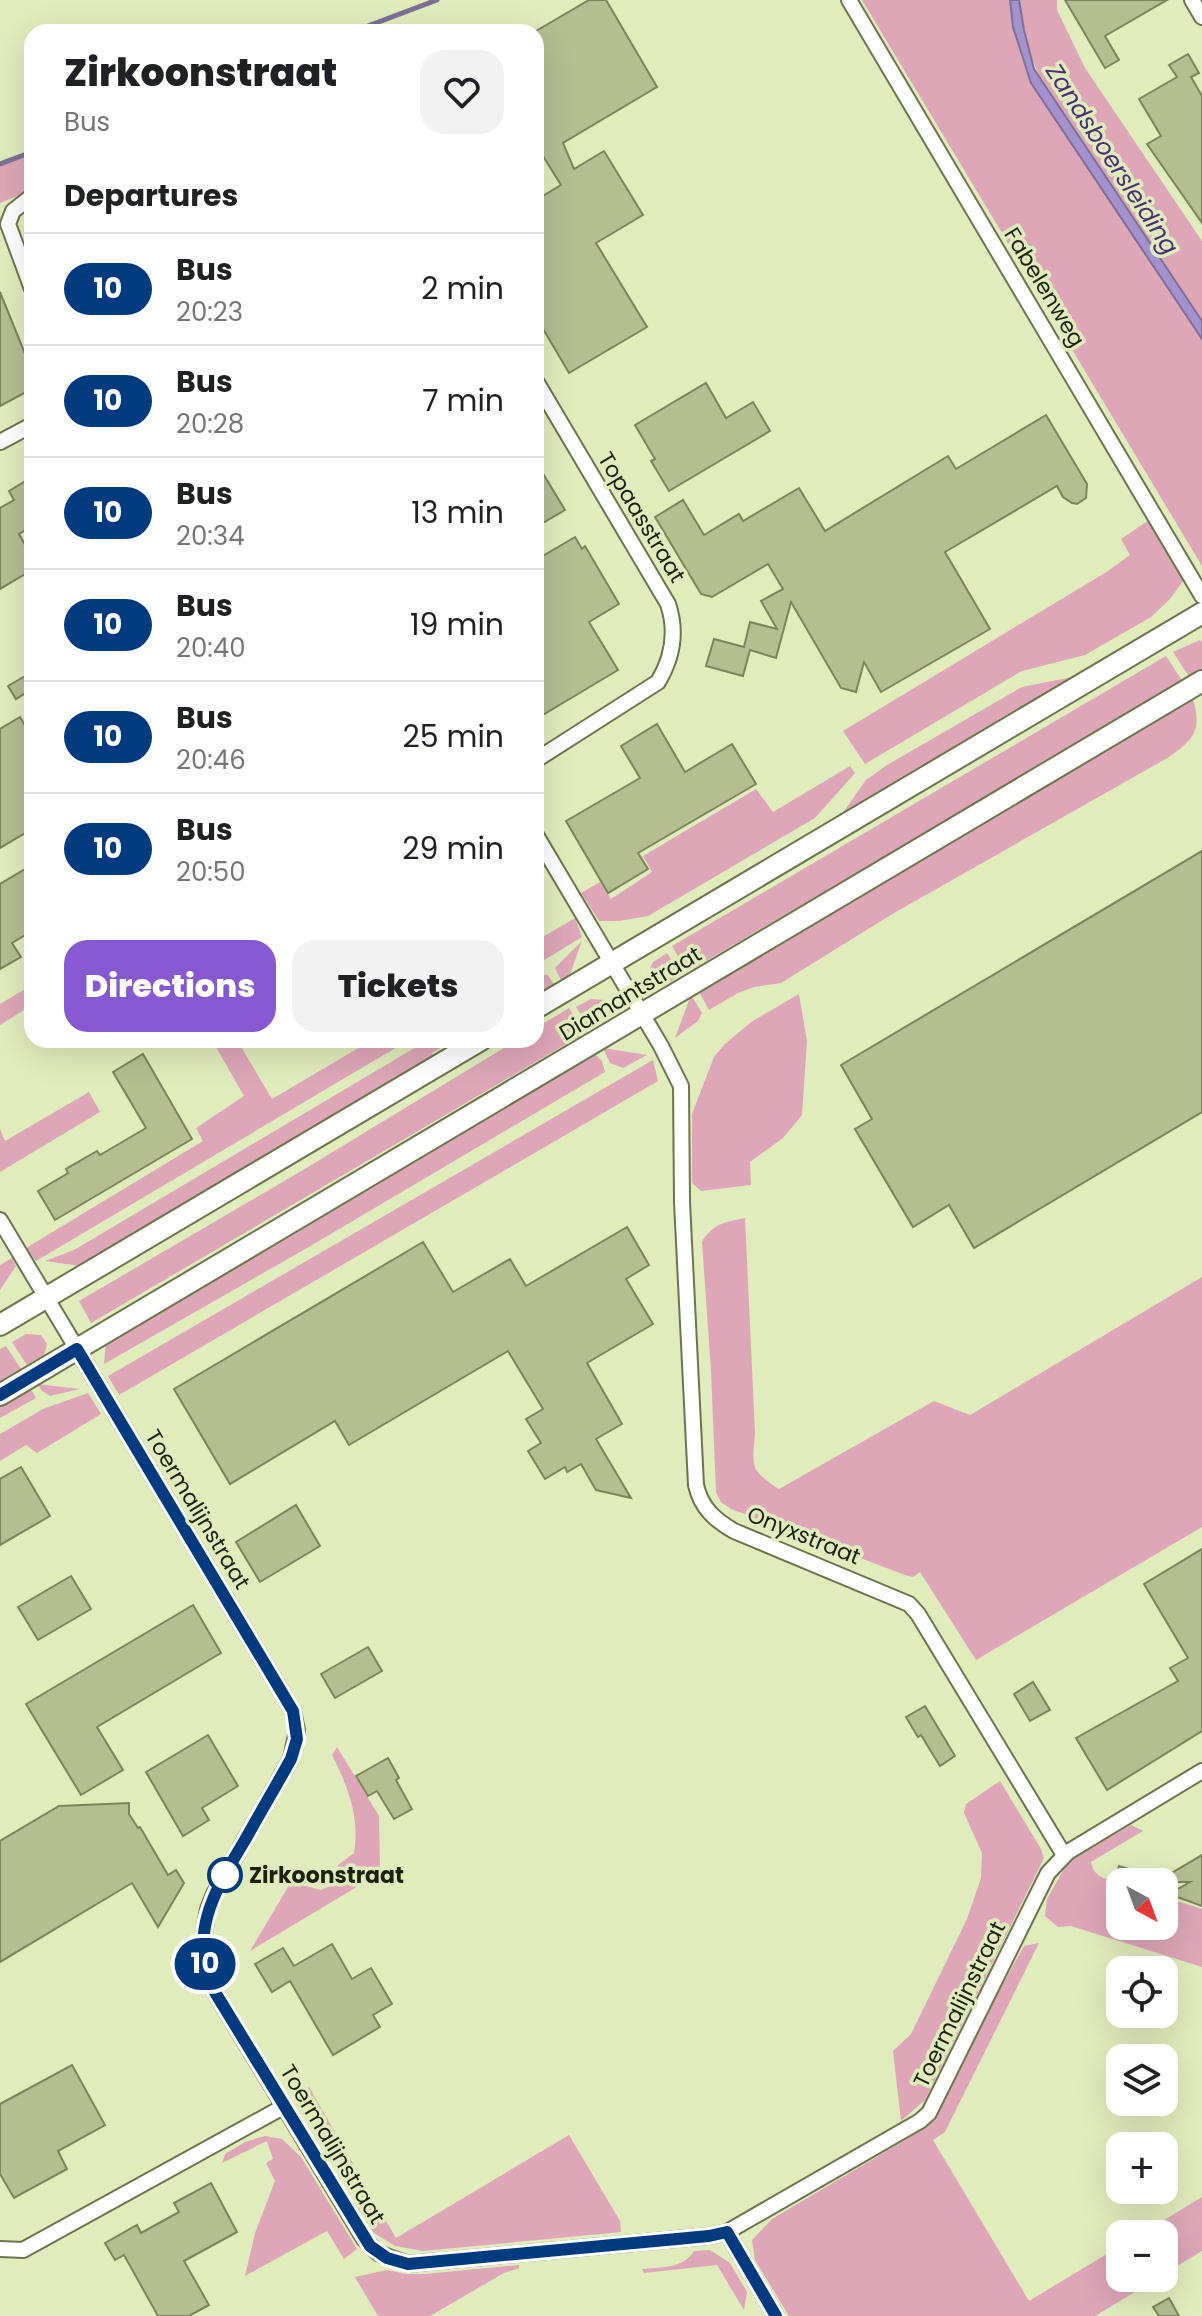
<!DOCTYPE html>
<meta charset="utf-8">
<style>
:root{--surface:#fff;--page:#f2f2f2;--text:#202124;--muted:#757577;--line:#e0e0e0;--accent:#8659d3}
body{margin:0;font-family:Poppins,sans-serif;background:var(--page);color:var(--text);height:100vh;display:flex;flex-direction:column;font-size:30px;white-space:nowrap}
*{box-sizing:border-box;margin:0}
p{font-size:26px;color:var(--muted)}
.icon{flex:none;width:44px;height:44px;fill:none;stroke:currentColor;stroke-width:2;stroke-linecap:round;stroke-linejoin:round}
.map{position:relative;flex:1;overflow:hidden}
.side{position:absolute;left:24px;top:24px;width:520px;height:1024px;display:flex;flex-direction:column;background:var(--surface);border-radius:24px;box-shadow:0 8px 32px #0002}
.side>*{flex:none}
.badge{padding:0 16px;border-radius:26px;font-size:28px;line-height:52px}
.needle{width:52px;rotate:139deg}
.buttons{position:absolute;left:1106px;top:1868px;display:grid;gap:16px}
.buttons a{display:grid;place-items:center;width:72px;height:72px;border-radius:16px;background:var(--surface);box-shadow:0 8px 32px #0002;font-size:40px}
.map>.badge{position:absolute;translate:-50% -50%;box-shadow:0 0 0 4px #fff}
h2{padding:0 40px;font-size:30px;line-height:72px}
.round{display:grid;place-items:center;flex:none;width:84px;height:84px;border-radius:24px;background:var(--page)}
.headline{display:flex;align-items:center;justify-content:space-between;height:136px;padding:0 40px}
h1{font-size:38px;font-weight:800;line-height:60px}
.cta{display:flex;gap:16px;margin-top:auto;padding:16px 40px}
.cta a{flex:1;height:92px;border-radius:24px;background:var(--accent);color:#fff;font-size:32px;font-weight:800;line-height:92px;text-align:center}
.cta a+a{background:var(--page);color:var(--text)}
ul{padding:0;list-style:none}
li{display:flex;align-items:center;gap:24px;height:112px;padding:0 40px;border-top:2px solid var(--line)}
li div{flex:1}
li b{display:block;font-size:30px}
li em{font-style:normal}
li .badge{min-width:88px;font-weight:700;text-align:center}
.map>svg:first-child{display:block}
</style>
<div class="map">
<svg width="1202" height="2316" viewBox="0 0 1202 2316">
<rect width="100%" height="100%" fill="#e1ecbd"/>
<g fill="#dda7b8">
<polygon points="862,0 1010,0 1013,27 1031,83 1202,339 1202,566"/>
<path d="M1019,0H1057V10L1085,68L1202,241V321L1047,91C1030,62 1024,33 1019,0Z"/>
<polygon points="32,153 32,190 0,203 0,166"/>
<polygon points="1149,520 1183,581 1170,599 1151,617 1085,655 1022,671 865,764 843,731 1108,571 1130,555 1121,539"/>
<polygon points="1200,640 1202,642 1202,671 1190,678 1173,652"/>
<polygon points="1166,656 1183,682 687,972 672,946"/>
<polygon points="1098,672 834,825 866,780 887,765 1022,687"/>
<path d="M1193,699C1202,731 1194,739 1169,757L894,913L781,983L754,987L738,993L709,1010L698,990Z"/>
<polygon points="850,766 855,773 815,818 648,916 619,921 599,921 581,893 600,882 611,899 652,872 643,856 756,789 773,812"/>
<polygon points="575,918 582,937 536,965 536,941"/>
<polygon points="582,941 565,988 555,968"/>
<polygon points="667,953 681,975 667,984 652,983 647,975 653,962"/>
<polygon points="540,974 548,975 557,989 536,1002 536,977"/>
<polygon points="32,985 32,1005 0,1025 0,1004"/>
<polygon points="799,994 807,1041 802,1115 783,1138 750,1162 751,1185 701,1191 692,1183 692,1114 714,1057 724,1045 751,1022"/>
<polygon points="691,995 702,1013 698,1021 675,1038"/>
<polygon points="591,999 605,1000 610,1008 605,1021 590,1030 576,1007"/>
<polygon points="569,1008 585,1033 91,1323 79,1301 303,1170 517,1040 536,1040 536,1028"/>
<polygon points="212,1040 237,1040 272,1099 372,1040 409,1040 36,1261 26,1248 203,1141 196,1128 244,1096"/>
<polygon points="428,1040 454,1040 432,1053 436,1061 87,1267 45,1261 74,1250"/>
<polygon points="603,1048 647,1055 623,1068 610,1063"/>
<polygon points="594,1053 602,1061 605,1072 307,1248 104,1364 106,1341"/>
<polygon points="653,1060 658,1081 119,1395 108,1376"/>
<polygon points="89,1092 100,1112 0,1172 0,1129 5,1141"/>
<path d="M745,1218L755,1432C753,1466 748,1469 779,1489L934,1401L970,1415L1202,1277V1527L976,1660L920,1572L913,1577L905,1575L731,1509L721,1502L716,1492L711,1371L702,1242C712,1224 725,1222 745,1218Z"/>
<polygon points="12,1258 16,1266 0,1290 0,1265"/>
<polygon points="26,1334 41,1335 47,1344 44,1355 27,1365 12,1342"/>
<polygon points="6,1346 21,1369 0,1381 0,1349"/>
<polygon points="37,1384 80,1389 50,1396 42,1391"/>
<polygon points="27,1389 32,1391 36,1398 0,1418 0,1405"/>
<polygon points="88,1393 101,1414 37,1453 26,1445 0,1461 0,1434 43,1409"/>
<path d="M337,1747L379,1816L380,1873L250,1951L291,1882L321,1890L330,1886L338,1865L354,1853C360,1817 348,1787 332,1755Z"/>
<polygon points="1000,1781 1041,1849 1044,1858 925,2100 901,2121 893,2051 911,2034 967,1919 981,1878 982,1853 964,1813 966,1804"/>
<path d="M1131,1825L1143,1831L1091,1862C1094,1878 1106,1879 1120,1883V1926H1164V1897L1202,1909V1967L1071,1926L1058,1927L1045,1916L1047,1899L1068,1862Z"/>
<polygon points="1039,1943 945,2132 933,2140 1029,2301 1120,2246 1120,2278 1158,2278 1095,2316 789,2316 755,2260 752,2240 772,2219 922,2130 1024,1946"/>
<polygon points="309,2087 396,2238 569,2135 620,2221 621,2232 423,2251 395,2246 374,2233 354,2202 353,2183 316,2120 303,2115 296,2104 299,2093"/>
<polygon points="265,2136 282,2139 301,2157 357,2249 344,2259 327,2231 245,2276 255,2233 275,2181 266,2163 273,2159 267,2141 222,2163 225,2154 245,2142"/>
<polygon points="1202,2197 1202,2251 1164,2274 1164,2234 1141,2234"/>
<path d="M710,2250L730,2263L747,2292L744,2310L717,2265L644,2273L642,2269C661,2267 683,2269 694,2251Z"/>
<polygon points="519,2265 519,2268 504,2273 430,2316 378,2316 355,2277 387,2270 407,2274 425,2274"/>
</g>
<polygon fill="#a492ce" stroke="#7c7095" stroke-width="2" points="1010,0 1019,0 1024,30 1034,69 1202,321 1202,339 1031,83 1013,27"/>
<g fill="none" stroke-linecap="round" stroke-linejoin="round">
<g stroke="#7c7095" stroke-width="5">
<polyline points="352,32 437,0"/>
<polyline points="0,164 32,152"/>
</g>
</g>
<g fill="#b4be91" stroke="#7b845a" stroke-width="2">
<polygon points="589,0 606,0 657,87 563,143 574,169 604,151 643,215 596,243 647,327 569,373 536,317 536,200 561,185 543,156 536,160 536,31"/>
<polygon points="1065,0 1167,0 1105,36 1119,60 1105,68"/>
<polygon points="1188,54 1199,73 1191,77 1202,96 1202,223 1147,144 1161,136 1139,99 1177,77 1169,65"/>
<polygon points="0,292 32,371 32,389 0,406"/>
<polygon points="706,383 726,418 753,402 770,431 669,491 651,461 655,459 635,425"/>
<polygon points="1046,415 1087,484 1086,498 1077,504 1072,503 1063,497 1057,486 945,552 990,629 881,692 864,662 856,692 841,688 791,602 776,658 750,650 743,676 706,666 714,639 744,647 750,622 777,629 761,601 783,589 768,564 712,597 701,594 655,517 683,500 704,535 739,514 743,521 799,488 825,531 948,456 956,469"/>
<polygon points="536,462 565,510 536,527"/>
<polygon points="32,477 32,526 19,534 32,557 32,570 0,589 0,508 14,500 9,491"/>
<polygon points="575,537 582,549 585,546 619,604 589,622 618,670 536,719 536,560"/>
<polygon points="27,675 32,689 16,699 8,686"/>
<polygon points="20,717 32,737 32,829 0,848 0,729"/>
<polygon points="657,724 685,772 732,744 756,784 638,853 648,869 608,893 566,821 640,778 621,746"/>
<polygon points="1202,851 1202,1112 974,1248 949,1205 913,1227 855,1129 872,1119 841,1065"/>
<polygon points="32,865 32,931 12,943 21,957 0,969 0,884"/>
<polygon points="143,1054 192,1139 55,1220 38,1191 68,1173 66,1169 97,1151 100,1155 146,1128 113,1072"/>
<polygon points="627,1227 649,1265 626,1279 653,1324 587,1363 622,1424 596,1439 631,1498 596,1490 581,1464 567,1472 565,1467 545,1479 528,1451 541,1443 526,1419 543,1409 508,1351 349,1445 335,1421 230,1484 174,1389 423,1242 453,1292 510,1259 526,1286"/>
<polygon points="21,1467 50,1516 0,1545 0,1479"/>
<polygon points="296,1505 320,1546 260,1582 236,1542"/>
<polygon points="1202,1549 1202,1731 1107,1790 1076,1738 1178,1681 1170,1668 1188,1658 1144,1584"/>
<polygon points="71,1576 91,1609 38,1640 18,1607"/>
<polygon points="193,1605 221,1653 97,1727 123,1770 81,1795 26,1704"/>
<polygon points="368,1647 382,1671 335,1698 321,1674"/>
<polygon points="1033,1682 1050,1710 1030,1721 1014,1694"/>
<polygon points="925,1706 955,1756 940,1766 921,1735 918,1737 906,1717"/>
<polygon points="208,1735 238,1786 202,1808 209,1820 183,1836 146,1772"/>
<polygon points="388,1758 399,1778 396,1780 412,1809 394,1819 377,1791 368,1796 356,1776"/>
<polygon points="129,1803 129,1814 138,1828 140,1827 168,1875 176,1870 184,1883 158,1927 132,1883 0,1962 0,1841 59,1806"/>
<polygon points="1202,1855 1202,1906 1169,1894 1190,1882 1114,1882 1119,1866 1159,1878 1158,1881"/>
<polygon points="332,1944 352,1979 371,1968 392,2004 373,2015 380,2027 333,2055 290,1981 272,1992 255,1964 283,1948 294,1966"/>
<polygon points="72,2065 105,2125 58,2151 67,2169 14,2198 0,2174 0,2104"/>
<polygon points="211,2183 237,2232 184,2261 209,2305 189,2316 158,2316 124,2255 115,2260 105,2243 137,2225 141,2233 179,2212 174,2203"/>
<polygon points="1169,2298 1179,2316 1159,2316 1153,2307"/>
</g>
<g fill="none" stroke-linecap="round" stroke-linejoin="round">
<defs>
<g id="minor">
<polyline points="849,0 1202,596"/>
<polyline points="1192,0 1202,17"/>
<polyline points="32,196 13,211 8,224 32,289"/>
<path d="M536,381L668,604C677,631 673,657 658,682L536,760"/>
<polyline points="0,442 32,425"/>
<path d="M536,835L661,1046L681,1086L682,1202L696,1485C701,1508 715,1520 734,1531L909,1604L918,1614L1064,1855"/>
<polyline points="0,1220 293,1711 297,1730 291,1759 214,1894 208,1909 204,1933 206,1967 213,1989 364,2239 378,2253 408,2264 709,2236 727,2232 920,2121 929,2113 1048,1873 1068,1852 1202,1771"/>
<polyline points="727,2232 776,2316"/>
<polyline points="0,2249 23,2250 283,2107"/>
</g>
<g id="secondary">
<polyline points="536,1008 1202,613"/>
<polyline points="0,1325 481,1040"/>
<polyline points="0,1395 1202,681"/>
</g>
</defs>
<use href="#minor" stroke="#6c754b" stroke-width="18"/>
<use href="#secondary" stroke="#6c754b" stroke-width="24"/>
<use href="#minor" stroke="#fff" stroke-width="14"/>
<use href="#secondary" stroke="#fff" stroke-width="20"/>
</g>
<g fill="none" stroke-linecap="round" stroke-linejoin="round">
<defs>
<path id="line" d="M0,1395L77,1349L293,1711L297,1739L291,1759C276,1786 260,1813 245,1840C216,1889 188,1931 213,1989L370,2246L387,2258L408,2264L709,2236L727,2232L776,2316"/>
</defs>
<use href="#line" stroke="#fff" stroke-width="18"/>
<use href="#line" stroke="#003b80" stroke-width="12"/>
</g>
<circle fill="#fff" stroke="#003b80" stroke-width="4" cx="225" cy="1875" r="16"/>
<g text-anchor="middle" stroke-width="7" stroke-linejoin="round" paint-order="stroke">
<g font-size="22" fill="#1d200f" stroke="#e1ecbd">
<text transform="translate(1045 287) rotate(59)" y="8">Fabelenweg</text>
<text transform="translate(642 517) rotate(59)" y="8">Topaasstraat</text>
<text transform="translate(630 993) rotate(-31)" y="8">Diamantstraat</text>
<text transform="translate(198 1509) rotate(59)" y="8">Toermalijnstraat</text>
<text transform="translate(804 1535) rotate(22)" y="8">Onyxstraat</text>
<text transform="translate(959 2004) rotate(-64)" y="8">Toermalijnstraat</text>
<text transform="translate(333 2144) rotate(59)" y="8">Toermalijnstraat</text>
</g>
<g font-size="22" font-weight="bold" fill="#1d200f" stroke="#e1ecbd" text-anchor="start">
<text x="249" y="1883">Zirkoonstraat</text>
</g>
<g font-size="24" font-style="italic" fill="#4a2f77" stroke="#e1ecbd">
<text transform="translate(1112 159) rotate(57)" y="8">Zandsboersleiding</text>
</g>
</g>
</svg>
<div class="buttons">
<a><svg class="needle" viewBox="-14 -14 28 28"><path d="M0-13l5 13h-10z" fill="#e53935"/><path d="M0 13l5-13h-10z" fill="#757577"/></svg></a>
<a><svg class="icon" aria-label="locate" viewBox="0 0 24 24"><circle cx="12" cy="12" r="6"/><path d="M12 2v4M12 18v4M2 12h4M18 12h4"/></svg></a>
<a><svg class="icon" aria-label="layers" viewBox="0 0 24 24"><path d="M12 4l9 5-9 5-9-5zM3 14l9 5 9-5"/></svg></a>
<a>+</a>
<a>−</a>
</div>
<b class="badge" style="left:205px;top:1964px;background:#003b80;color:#fff">10</b>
<section class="side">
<div class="headline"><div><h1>Zirkoonstraat</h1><p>Bus</p></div><a class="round"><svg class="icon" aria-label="heart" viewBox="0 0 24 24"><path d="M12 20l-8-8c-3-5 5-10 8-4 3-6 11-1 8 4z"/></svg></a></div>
<h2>Departures</h2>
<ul>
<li><span class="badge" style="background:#003b80;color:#fff">10</span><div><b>Bus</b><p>20:23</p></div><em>2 min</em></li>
<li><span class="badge" style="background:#003b80;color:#fff">10</span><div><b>Bus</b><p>20:28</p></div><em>7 min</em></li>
<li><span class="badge" style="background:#003b80;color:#fff">10</span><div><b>Bus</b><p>20:34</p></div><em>13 min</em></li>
<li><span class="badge" style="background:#003b80;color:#fff">10</span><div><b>Bus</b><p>20:40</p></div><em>19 min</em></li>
<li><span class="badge" style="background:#003b80;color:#fff">10</span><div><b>Bus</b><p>20:46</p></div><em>25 min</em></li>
<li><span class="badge" style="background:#003b80;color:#fff">10</span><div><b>Bus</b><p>20:50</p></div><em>29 min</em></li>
</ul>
<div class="cta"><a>Directions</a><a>Tickets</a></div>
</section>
</div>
